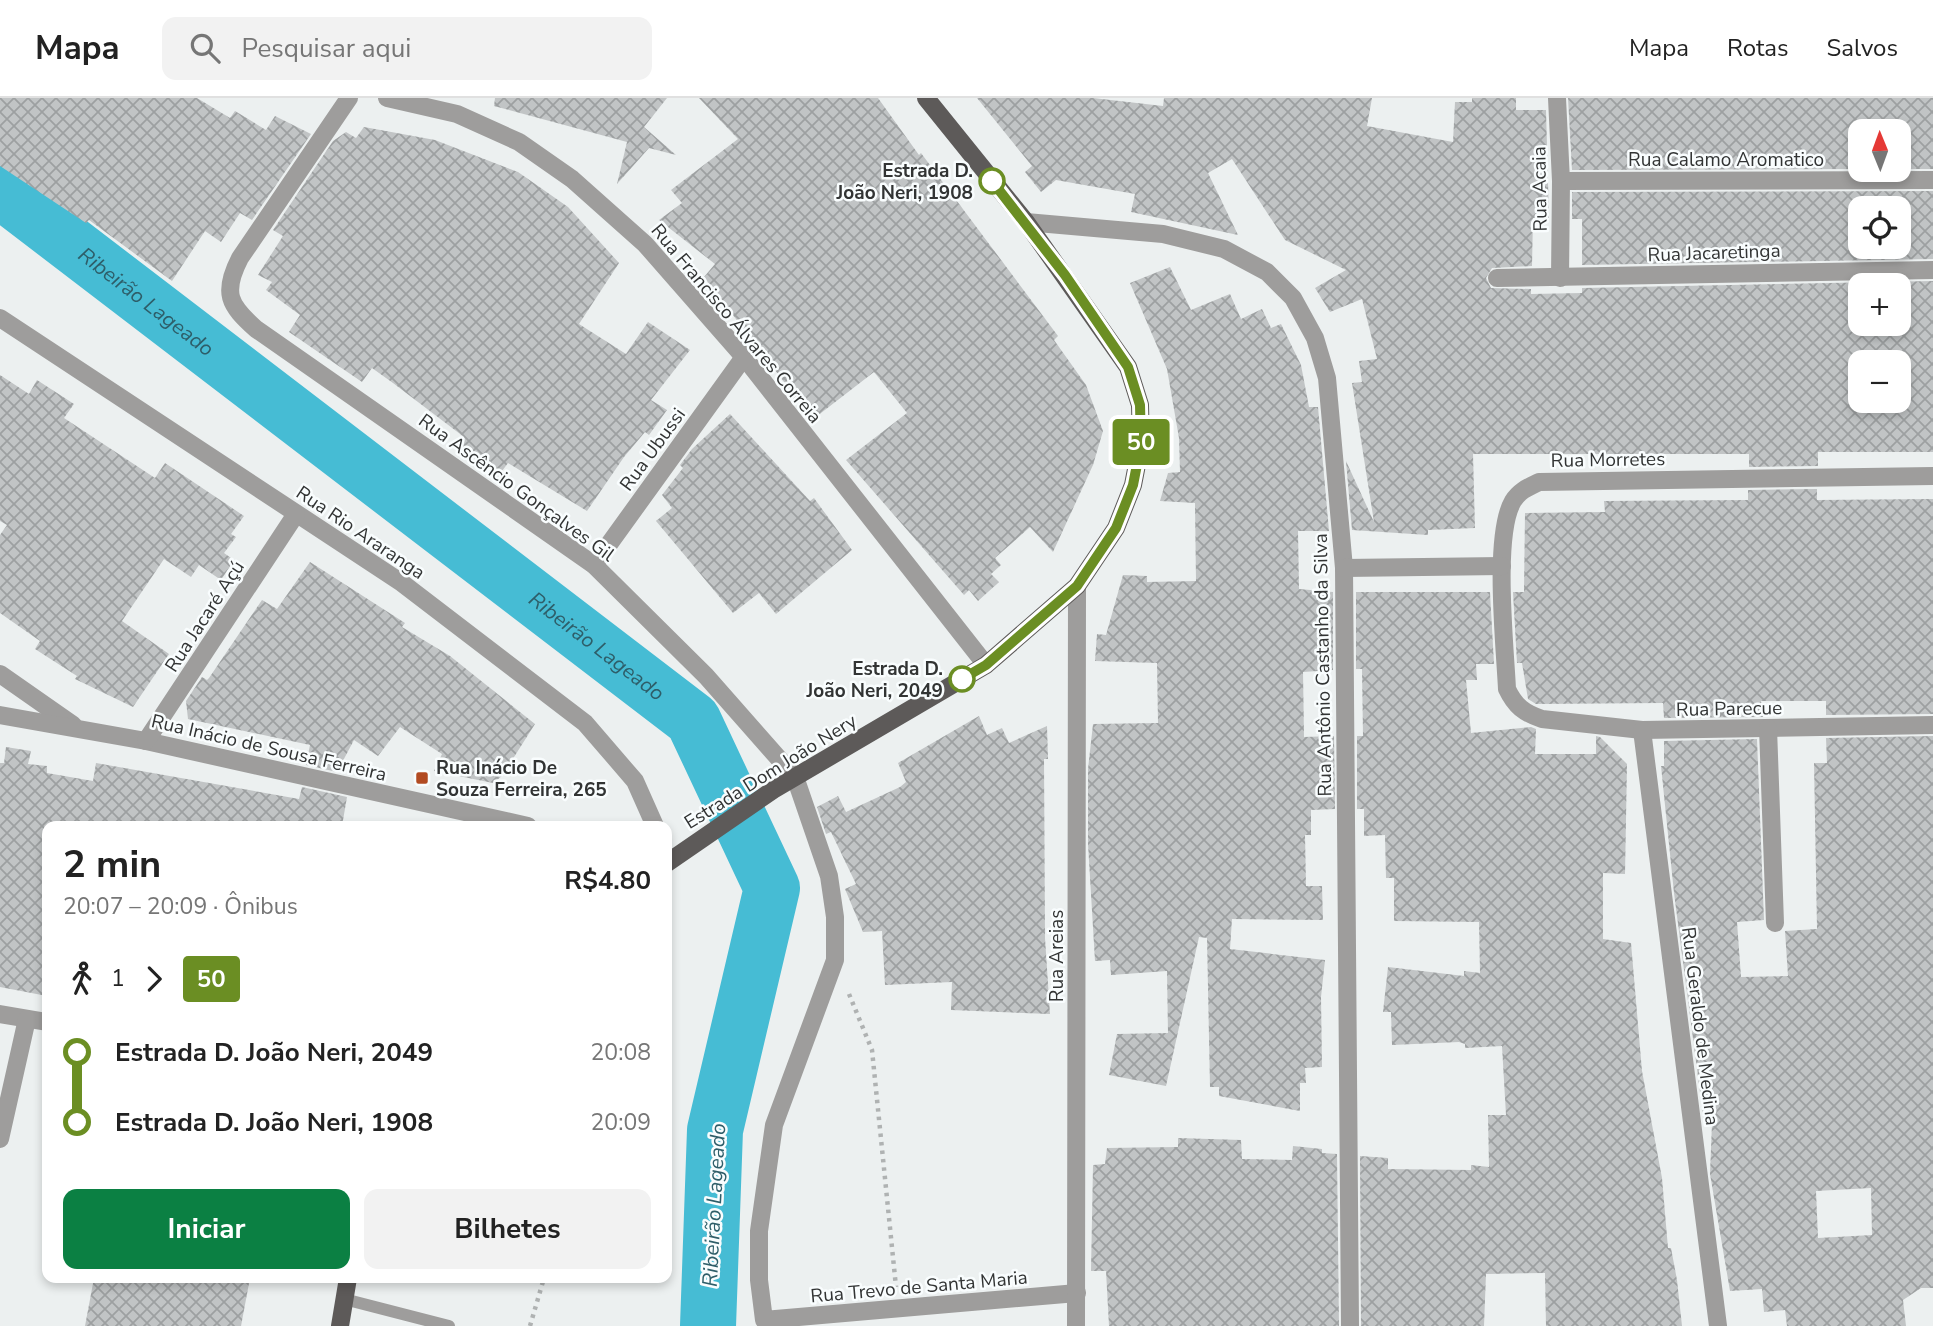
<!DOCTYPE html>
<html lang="pt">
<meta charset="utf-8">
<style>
:root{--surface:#fff;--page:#f2f2f2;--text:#222;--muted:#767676;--line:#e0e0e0;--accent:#0b8043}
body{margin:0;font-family:"Nunito Sans",sans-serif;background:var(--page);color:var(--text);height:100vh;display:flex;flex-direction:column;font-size:26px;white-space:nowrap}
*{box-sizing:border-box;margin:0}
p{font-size:23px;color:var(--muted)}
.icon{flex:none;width:38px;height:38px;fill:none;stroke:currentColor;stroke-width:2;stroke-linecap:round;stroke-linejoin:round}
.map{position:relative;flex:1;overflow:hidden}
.side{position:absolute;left:42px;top:723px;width:630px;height:462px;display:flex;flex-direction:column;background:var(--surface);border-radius:14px;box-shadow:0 4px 10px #0003}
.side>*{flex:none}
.badge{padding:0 14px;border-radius:5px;font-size:24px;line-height:46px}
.needle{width:46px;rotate:359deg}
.controls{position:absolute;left:1848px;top:21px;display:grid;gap:14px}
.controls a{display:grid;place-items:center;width:63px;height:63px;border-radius:14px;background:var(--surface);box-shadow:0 4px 10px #0003;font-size:35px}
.map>.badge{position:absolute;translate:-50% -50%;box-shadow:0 0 0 4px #fff}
.legs{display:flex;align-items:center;gap:10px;height:77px;padding:0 21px;font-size:23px}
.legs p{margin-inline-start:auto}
.summary{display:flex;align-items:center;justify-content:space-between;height:119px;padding:0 21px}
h1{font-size:38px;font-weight:700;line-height:52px}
.primary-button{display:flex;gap:14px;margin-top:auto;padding:14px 21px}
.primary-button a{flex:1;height:80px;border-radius:14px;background:var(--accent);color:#fff;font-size:28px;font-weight:700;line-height:80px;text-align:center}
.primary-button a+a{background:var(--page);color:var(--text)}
ul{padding:0 21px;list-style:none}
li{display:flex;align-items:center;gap:24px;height:70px;font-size:26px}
li i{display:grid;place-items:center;width:10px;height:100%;margin:0 9px;background:currentColor}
li i::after{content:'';width:18px;height:18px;margin:-9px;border:5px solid;border-radius:50%;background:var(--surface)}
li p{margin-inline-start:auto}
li:first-child i{background:linear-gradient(#0000 50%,currentColor 0)}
li:last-child i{background:linear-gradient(currentColor 50%,#0000 0)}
header{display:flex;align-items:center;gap:42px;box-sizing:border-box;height:98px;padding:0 35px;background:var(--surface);border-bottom:2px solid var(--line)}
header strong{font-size:33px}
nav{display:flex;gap:38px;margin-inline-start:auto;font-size:24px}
.search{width:490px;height:63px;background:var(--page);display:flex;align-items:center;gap:18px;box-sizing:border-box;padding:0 24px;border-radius:14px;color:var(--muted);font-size:26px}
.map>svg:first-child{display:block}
</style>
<header>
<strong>Mapa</strong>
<div class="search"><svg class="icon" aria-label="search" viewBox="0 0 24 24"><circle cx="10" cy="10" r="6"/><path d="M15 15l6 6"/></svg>Pesquisar aqui</div>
<nav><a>Mapa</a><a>Rotas</a><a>Salvos</a></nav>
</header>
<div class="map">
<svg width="1933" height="1228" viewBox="0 0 1933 1228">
<defs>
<pattern id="building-cross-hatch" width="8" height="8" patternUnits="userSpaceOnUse" patternTransform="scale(1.75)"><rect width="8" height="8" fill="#c1c4c5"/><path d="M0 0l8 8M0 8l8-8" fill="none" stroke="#9da0a1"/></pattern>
</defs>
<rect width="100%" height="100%" fill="#ecf0f0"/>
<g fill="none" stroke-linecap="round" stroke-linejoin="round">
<path stroke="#46bcd4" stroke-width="56" id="s1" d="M0,92L693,622L772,790L715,1032L708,1228"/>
</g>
<g fill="url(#building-cross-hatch)" fill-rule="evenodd">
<polygon points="0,0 197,0 230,20 235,13 266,32 275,18 311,36 252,122 240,115 221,144 205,133 172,183 89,122 86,125 0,68"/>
<polygon points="495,0 667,0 644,29 676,57 649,50 617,86 627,44 494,8"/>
<polygon points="699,0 878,0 919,57 921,55 1058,238 1054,242 1086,287 1103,333 1093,367 1053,454 1030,429 995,460 1001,467 991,476 999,484 978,503 969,492 964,497 846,362 907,315 874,274 812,322 792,299 794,297 704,179 715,166 659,122 682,105 671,92 738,41"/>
<path d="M977,0H1093L1163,8L1164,0H1372L1367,28L1453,44L1455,4H1472V0H1516V12H1546L1549,120H1533L1532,168L1492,170L1486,180L1491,190L1531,191V196L1582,195V190L1933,183V354H1818V368L1749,369V356H1473L1475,430L1428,432V437L1352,432L1346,363L1374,424L1352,285L1362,284L1359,263L1377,261L1362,201L1330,214L1315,190L1346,172L1285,142L1232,61L1208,75L1238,137L1131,114L1135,96L1056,82L1041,94L1025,74L1032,68ZM1860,187H1899V226H1860ZM1860,264H1899V303H1860Z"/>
<polygon points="1568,0 1933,0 1933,71 1899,71 1899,33 1860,33 1860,71 1572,72"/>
<polygon points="364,29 435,42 518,74 568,109 619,165 579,226 626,256 648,224 690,252 651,302 667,312 649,337 645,334 624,359 587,413 508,365 499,377 458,349 464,339 393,285 372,270 362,284 289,234 300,217 266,192 272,184 258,177 283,138 273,132 333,43 346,34 356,40"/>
<path d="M1933,93V161L1582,167V121H1572V94ZM1860,110H1899V149H1860Z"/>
<polygon points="1170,169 1191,212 1230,196 1241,221 1262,211 1271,230 1281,226 1301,267 1309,309 1318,309 1329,433 1298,433 1299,491 1333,494 1333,572 1303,574 1304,639 1334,638 1335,711 1311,712 1311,737 1305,737 1306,788 1322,788 1323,822 1232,821 1230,851 1325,862 1321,899 1322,969 1305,970 1306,985 1300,985 1300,1013 1219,998 1219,989 1210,989 1207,840 1199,839 1166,988 1109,977 1117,936 1168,935 1167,873 1111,877 1110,862 1095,863 1088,746 1088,671 1093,626 1158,625 1157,565 1095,563 1097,536 1106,537 1123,477 1147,478 1147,484 1196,483 1195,405 1160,403 1168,375 1180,374 1179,340 1167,271 1130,185"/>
<polygon points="0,277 29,296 37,282 74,306 64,320 155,380 165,365 244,418 231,436 236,439 224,455 234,462 221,482 199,467 191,479 164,461 122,523 169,556 133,609 75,581 77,578 35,551 40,543 0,515 0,437 7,427 0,423"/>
<polygon points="730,316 810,403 814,400 852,452 776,516 759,495 733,515 656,423 672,410 662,397 683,370 680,367 692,351"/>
<polygon points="1817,391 1817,402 1933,401 1933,616 1826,617 1826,603 1761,603 1763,619 1664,620 1663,605 1536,606 1528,601 1522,565 1517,565 1513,494 1524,494 1525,415 1605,414 1604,403 1748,402 1748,392"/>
<polygon points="310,464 405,525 402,529 450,558 535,626 502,678 493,685 434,673 442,656 400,629 378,658 354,642 337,674 306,667 310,647 188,621 186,603 202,579 207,582 209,580 262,502 277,511"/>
<polygon points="1356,494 1490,494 1494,566 1476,566 1477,582 1466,582 1471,635 1531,629 1536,631 1535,656 1596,656 1596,638 1600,639 1627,666 1625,776 1603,775 1603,841 1631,845 1642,973 1662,1080 1668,1150 1671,1150 1677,1182 1682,1228 1546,1228 1545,1175 1486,1176 1484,1228 1361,1228 1360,1058 1388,1060 1388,1071 1471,1072 1471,1067 1489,1069 1488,1017 1506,1017 1502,948 1465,950 1465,946 1459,944 1392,947 1391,914 1383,914 1388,869 1464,878 1464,873 1480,875 1479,824 1394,823 1394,780 1386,780 1385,737 1364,738 1364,711 1357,711 1357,638 1363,638 1362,571 1356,571"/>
<polygon points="979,618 987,637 1002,630 1009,645 1047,628 1048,661 1044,661 1045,840 1050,916 951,912 952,884 885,887 882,833 863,834 845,791 856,786 831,734 826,736 817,709 838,698 846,714 900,689 906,684 898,665"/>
<path d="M1933,638V1190H1921L1903,1202L1906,1228H1787L1785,1212L1764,1214L1762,1191L1730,1193L1710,1076L1712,1025H1704L1674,795L1661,668H1664V643L1757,641L1764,822L1737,824L1741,879L1788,878L1785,833L1817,831L1814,665H1827L1826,640ZM1871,1090L1872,1137L1818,1140L1816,1093Z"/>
<polygon points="6,649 31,653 28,666 47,668 47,675 93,683 96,665 299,701 302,689 347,699 342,728 47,728 47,832 43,857 47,858 47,898 0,889 0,665 4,665"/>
<polygon points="1178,1040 1241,1042 1242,1061 1292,1062 1293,1048 1322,1051 1322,1055 1337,1056 1339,1228 1109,1228 1106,1173 1091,1173 1093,1067 1105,1066 1107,1050 1178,1049"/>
<polygon points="94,1180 250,1180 241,1228 85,1228"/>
</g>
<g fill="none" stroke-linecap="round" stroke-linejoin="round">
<g stroke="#afb2b2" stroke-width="4.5" stroke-dasharray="3.5 5" stroke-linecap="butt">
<polyline points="849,896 872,952 896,1189"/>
<polyline points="530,1228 544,1180"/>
</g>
<polyline stroke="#9e9d9c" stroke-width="12" points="344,1201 449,1228"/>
<g stroke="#9e9d9c" stroke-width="18">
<path d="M349,0L240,160C222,195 229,207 256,231L594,467L706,578L795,679L829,778L835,819V862L774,1027L759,1133V1182L764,1222L1077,1195"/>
<polyline points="387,0 457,16 519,44 572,81 645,146 744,259 986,567"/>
<polyline points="1557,0 1561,83 1560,180"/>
<polyline points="1561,83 1933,82"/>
<polyline points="1026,124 1163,136 1224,151 1267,174 1293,200 1315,240 1327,280 1344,470 1350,1228"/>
<polyline points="1497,180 1933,172"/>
<polyline points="0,220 402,485 585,625 635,683 655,728"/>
<path d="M1933,378L1539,384C1529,389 1520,392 1513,403C1493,437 1505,548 1507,591C1515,608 1524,615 1542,621L1642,632L1933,627"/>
<polyline points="594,467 744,259"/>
<polyline points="1344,470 1502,468"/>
<polyline points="0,576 73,627"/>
<polyline points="0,617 146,643 528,728"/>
<polyline points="1768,630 1775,825"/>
<polyline points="1642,632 1718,1228"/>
<polyline points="146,643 296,416"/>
<polyline points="0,916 47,924"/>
<polyline points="0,1041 27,921"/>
<polyline points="1076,1228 1077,488"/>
</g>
<g stroke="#5d5a59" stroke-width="18">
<polyline points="667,765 773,692 986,567 1077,488 1116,430 1133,387 1141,346 1140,307 1128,269 1026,124 926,0"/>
<polyline points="340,1228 348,1180"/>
</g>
</g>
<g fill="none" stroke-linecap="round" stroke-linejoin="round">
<defs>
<polyline id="line-1" points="962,581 986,567 1077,488 1116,430 1133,387 1141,346 1140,307 1128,269 1065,177 992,83"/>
</defs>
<use href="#line-1" stroke="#fff" stroke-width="16"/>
<use href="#line-1" stroke="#6b8e23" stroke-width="10"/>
</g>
<g fill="#fff" stroke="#6b8e23" stroke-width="3.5">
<circle cx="992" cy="83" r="12"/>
<circle cx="962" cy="581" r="12"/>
</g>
<rect fill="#b24b22" stroke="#f9fdfe" stroke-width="2.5" x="415" y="673" width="14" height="14" rx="3.5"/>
<g text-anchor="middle" stroke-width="5" stroke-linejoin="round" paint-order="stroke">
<g font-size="19" fill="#323434" stroke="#f9fdfe">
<text x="1726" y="68">Rua Calamo Aromatico</text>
<text transform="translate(1539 91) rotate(-91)" y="7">Rua Acaia</text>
<text transform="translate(1714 154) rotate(-2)" y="7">Rua Jacaretinga</text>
<text transform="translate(737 225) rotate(50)" y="7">Rua Francisco Álvares Correia</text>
<text transform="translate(652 351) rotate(-54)" y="7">Rua Ubussi</text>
<text transform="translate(1608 361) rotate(-1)" y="7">Rua Morretes</text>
<text transform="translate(517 389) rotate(36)" y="7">Rua Ascêncio Gonçalves Gil</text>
<text transform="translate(361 434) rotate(34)" y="7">Rua Rio Araranga</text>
<text transform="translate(204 518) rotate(-57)" y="7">Rua Jacaré Açú</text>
<text transform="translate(1322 567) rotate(-91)" y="7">Rua Antônio Castanho da Silva</text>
<text transform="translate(1729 610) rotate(-1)" y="7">Rua Parecue</text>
<text transform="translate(269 649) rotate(13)" y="7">Rua Inácio de Sousa Ferreira</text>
<text transform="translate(770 673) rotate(-32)" y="7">Estrada Dom João Nery</text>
<text transform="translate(1056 858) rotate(-90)" y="7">Rua Areias</text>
<text transform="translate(1701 928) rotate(83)" y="7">Rua Geraldo de Medina</text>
<text transform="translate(919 1188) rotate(-5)" y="7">Rua Trevo de Santa Maria</text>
</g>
<g font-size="19" font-weight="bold" fill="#323434" stroke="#f9fdfe" text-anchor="end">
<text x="973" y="79">Estrada D.<tspan x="973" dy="22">João Neri, 1908</tspan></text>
<text x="943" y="577">Estrada D.<tspan x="943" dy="22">João Neri, 2049</tspan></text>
</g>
<g font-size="19" font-weight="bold" fill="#323434" stroke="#f9fdfe" text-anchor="start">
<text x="436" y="676">Rua Inácio De<tspan x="436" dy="22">Souza Ferreira, 265</tspan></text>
</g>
<g font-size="21" font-style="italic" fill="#2e5e69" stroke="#f9fdfe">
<text dy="7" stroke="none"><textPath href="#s1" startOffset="184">Ribeirão Lageado</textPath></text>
<text dy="7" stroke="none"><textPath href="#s1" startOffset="751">Ribeirão Lageado</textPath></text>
<text transform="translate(714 1107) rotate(-87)" y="7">Ribeirão Lageado</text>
</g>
</g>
</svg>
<div class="controls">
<a><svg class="needle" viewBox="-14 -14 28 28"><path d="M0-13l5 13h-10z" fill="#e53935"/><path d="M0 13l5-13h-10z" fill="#767676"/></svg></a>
<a><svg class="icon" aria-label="locate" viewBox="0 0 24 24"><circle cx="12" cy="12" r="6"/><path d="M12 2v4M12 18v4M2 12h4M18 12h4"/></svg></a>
<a>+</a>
<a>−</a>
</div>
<b class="badge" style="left:1141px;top:344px;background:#6b8e23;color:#fff">50</b>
<section class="side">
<div class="summary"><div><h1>2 min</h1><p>20:07 – 20:09 · Ônibus</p></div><b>R$4.80</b></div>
<div class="legs"><svg class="icon" aria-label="walk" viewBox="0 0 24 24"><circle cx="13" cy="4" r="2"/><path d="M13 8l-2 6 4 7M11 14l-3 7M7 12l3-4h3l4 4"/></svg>1<svg class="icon" aria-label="forward" viewBox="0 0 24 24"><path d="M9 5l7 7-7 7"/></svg><b class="badge" style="background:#6b8e23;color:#fff">50</b></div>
<ul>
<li><i style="color:#6b8e23"></i><b>Estrada D. João Neri, 2049</b><p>20:08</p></li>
<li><i style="color:#6b8e23"></i><b>Estrada D. João Neri, 1908</b><p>20:09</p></li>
</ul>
<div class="primary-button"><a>Iniciar</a><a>Bilhetes</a></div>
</section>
</div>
